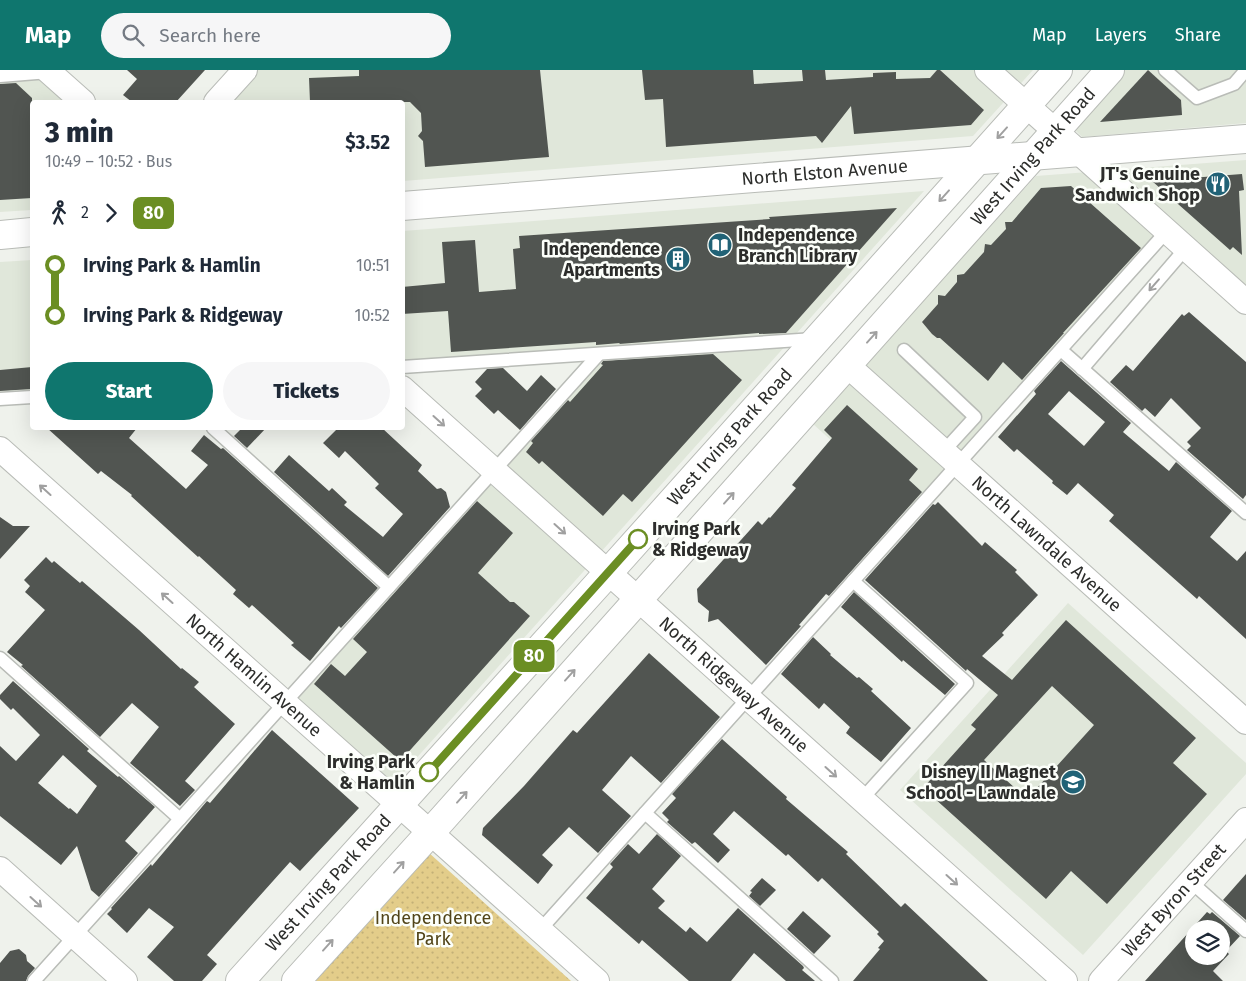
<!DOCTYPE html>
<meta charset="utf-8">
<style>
:root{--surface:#fff;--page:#f6f6f7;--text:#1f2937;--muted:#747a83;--accent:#0f766e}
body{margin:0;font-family:"Fira Sans",sans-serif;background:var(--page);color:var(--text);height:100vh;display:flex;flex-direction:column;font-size:19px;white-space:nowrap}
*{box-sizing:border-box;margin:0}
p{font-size:16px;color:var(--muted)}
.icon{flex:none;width:28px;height:28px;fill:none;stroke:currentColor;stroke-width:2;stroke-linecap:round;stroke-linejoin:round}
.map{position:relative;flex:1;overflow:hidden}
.side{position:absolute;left:30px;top:30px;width:375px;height:330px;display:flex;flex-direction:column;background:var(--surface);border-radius:5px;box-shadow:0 5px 20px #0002}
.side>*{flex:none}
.badge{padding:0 10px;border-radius:8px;font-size:18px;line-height:32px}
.tools{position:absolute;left:1185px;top:850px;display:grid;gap:10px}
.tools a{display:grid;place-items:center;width:45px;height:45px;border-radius:50%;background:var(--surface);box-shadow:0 5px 20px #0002;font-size:25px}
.map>.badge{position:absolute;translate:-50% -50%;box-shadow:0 0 0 2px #fff}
.legs{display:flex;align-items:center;gap:8px;height:55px;padding:0 15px;font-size:16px}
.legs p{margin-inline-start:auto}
.head{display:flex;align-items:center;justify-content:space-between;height:85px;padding:0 15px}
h1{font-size:28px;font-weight:800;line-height:38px}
.cta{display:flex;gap:10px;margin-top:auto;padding:10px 15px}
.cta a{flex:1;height:58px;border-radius:30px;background:var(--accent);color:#fff;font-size:20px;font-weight:800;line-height:58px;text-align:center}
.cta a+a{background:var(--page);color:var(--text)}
ul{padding:0 15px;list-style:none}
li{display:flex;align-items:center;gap:18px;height:50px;font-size:19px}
li i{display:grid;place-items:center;width:8px;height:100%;margin:0 6px;background:currentColor}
li i::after{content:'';width:12px;height:12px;margin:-6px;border:4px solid;border-radius:50%;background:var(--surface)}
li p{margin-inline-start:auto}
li:first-child i{background:linear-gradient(#0000 50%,currentColor 0)}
li:last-child i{background:linear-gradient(currentColor 50%,#0000 0)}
header{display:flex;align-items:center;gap:30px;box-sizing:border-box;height:70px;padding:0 25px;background:var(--accent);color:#fff}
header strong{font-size:24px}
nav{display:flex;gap:28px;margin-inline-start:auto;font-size:18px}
.search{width:350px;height:45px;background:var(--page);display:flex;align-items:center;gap:12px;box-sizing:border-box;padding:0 18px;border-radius:28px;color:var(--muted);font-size:19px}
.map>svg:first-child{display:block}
</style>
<header>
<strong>Map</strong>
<div class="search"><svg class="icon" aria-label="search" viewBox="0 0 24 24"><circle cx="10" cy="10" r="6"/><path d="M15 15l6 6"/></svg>Search here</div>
<nav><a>Map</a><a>Layers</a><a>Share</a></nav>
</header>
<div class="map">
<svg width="1246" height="911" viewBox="0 0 1246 911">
<defs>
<pattern id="park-dots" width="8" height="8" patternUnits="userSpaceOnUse" patternTransform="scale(1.25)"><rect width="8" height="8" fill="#e3cd8a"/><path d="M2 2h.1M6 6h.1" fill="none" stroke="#c3b077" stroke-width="1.8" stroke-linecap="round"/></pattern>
</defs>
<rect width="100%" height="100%" fill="#eff2ec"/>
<g fill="#e0e7da">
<polygon points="0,0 39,0 76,32 32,32 32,140 0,142"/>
<polygon points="249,0 1033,0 973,66 403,111 402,32 220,32"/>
<polygon points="1122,0 1246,0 1246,53 1082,67 1071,56"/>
<polygon points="1246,90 1246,226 1166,159 913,445 812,353 1036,106"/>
<polygon points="924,121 387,721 288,631 605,282 403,294 403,161"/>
<polygon points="32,190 32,323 0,324 0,192"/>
<polygon points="1068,533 1246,693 1246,704 1083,885 900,720"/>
</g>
<polygon fill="url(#park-dots)" points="428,782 571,911 313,911"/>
<g fill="#515551" fill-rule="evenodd">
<polygon points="127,0 205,0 176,32 132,32 123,25 137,9"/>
<polygon points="359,0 540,0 549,87 425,97 423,71 418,66 422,61 421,43 410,32 310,32 309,8 359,6"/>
<polygon points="642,0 753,0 754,14 803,11 802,0 825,0 826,10 873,7 873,3 896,2 896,9 930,8 937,0 940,0 984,40 971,55 854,64 851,36 822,73 816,66 666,77 663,29 645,30"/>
<polygon points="1148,0 1181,30 1182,45 1100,52"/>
<polygon points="16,13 32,28 32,128 0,130 0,14"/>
<polygon points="1242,104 1244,120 1239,121 1242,185 1233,177 1230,180 1152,111"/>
<polygon points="1071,116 1141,178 1063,263 1064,263 1022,310 1003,292 988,311 940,268 937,268 932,264 922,252 938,234 938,225 945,226 957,212 957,205 964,204 984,182 985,174 991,175 1006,159 1005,152 1012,152 1041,118"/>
<polygon points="897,138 786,263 759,264 759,263 619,274 620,273 596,275 596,272 451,282 448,241 402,244 402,217 445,213 442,172 475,170 479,222 516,219 513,179 520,178 519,166 770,149 769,147"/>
<polygon points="1189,242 1246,292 1246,425 1243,429 1187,380 1191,376 1187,372 1201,358 1171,328 1155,347 1145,338 1142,341 1110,312 1126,295 1133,301 1182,244 1184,246"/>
<polygon points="713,284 742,310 632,432 623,424 603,446 542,391 539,394 526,382 533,373 531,371 568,330 570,332 603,295 601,294 603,291"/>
<path d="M1061,291L1131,353L1123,362L1169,401L1176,392L1232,441L1210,467L1237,491L1246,481V569L1199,526L1197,529L1109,451L1114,445L1078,413L1067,425L1052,413L1053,411L1017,379L1014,382L998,367L1036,324L1034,321ZM1069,321L1105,352L1084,376L1048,344Z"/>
<polygon points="32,297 32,319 0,321 0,300"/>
<polygon points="503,298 527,321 541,305 556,319 520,360 498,340 494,344 475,326 482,319 475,312 487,299"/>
<polygon points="847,335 918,399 909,410 922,422 829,526 826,524 799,555 801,556 766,595 718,549 708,552 709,541 698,532 697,519 758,451 762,455 769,447 770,448 796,418 792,415 832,368 824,360"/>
<polygon points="47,358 137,358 129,368 186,419 208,395 191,381 204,365 221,379 223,378 378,518 341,558 339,556 310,591 291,575 294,573 252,535 249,538 233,524 236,520 199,486 198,487 131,426 132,425 101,401 98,404"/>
<polygon points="242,358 266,358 247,378 234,366"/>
<polygon points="338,358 382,358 422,395 418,401 437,419 441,418 446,422 450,437 388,506 274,402 289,385 329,421 332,418 347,432 344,435 383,467 403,444 375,418 379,414 345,381 339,388 323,373"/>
<polygon points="477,431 513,463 478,503 510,532 514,532 530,546 404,687 397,688 314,614 331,594 345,606 367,582 353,569"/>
<path d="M938,432L982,476L985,472L1017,500L1015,502L1038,525L1002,563L1004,565L982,586L1012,610L1066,550L1196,668L1173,693L1207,724L1107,834L1071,801L1046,829L923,718L976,659L971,655L998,625L967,599L966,601L865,510L933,434L935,435ZM1052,616L1094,655L1027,729L984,690Z"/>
<polygon points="0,447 13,456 30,456 0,489"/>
<polygon points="46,487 52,493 54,491 80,513 82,511 139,560 181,599 182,598 199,612 194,617 235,654 185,711 195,720 180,736 130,693 159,657 132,633 100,667 21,596 23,595 7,582 45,540 25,522 30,516 24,510"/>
<polygon points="854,522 955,614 945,625 903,590 902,592 841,537"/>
<polygon points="813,567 831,584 830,585 857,608 859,607 873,619 871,621 911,658 881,692 846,663 850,657 824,633 819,639 781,604"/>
<polygon points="649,583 720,647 661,713 631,686 630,687 602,720 631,746 598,783 569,757 542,785 553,795 538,814 482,765 483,758 524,716 573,660 577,663"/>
<path d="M13,611L89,679L87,681L118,707L119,706L155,737L125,771L138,783L99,827L91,820L77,776L61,795L0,746V676L16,691L40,665L13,638L11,640L0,629V625ZM63,685L97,716L77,744L70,738L69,739L38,713Z"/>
<polygon points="272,660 359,738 300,801 290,792 207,885 217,894 202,911 174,911 147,887 174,857 149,838 127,863 107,844 112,839 111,838 151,794 152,796 207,731 210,733"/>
<polygon points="722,669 787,727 786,729 848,782 846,784 901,837 905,833 988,911 853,911 880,879 878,878 884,871 877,864 879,862 822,808 818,812 788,784 786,786 734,741 713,764 730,780 718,793 695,772 692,774 667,752 669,750 662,743 676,728 672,724"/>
<polygon points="657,764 681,786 652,819 665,831 658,838 686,862 690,857 707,872 738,838 803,896 804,898 802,900 815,911 786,911 754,883 731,911 689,911 642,870 639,874 586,828 613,797 610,794 628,774 639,784"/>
<polygon points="1246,804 1246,850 1223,830"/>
<polygon points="762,808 776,820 760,836 749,826 752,822 750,821"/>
<polygon points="803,841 831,866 814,884 787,859"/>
<path d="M1207,842L1210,844L1212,842L1240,866L1226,881L1229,884L1213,901L1223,911H1145ZM1194,859H1221V886H1194Z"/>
<polygon points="19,879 26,885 27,891 35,898 28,906 26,911 0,911 0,893 10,881"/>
</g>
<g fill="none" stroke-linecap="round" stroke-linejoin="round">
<defs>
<g id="service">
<polyline points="1165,0 1197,28 1234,14 1246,0"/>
<polyline points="0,6 49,2"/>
<polyline points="904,280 975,347 943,382"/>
<polyline points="1061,280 1246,443"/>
<polyline points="402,297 814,269"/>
<polyline points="1082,299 1186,178"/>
<polyline points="0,329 32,327"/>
<polyline points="213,358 389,517"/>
<polyline points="853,511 967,613 862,729"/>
<polyline points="0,588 180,749"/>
<polyline points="645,743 832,911"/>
<polyline points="1190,811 1246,861"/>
<polyline points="540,860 1167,161"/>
<polyline points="34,911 599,284"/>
</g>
<g id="minor">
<polyline points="47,0 83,32"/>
<polyline points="987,0 1246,232"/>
<polyline points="216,32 245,0"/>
<path id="s1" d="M847,295L1246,652"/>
<path id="s2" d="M402,318L1065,911"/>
<path id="s3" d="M0,379L597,911"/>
<polyline points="0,799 125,911"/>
<path id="s4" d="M1101,911L1246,750"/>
</g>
<g id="secondary">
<path id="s5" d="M402,136L1246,69"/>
<polyline points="0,165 32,162"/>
</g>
<g id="primary">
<path id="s6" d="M240,911L608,503L1058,0"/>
<path id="s7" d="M296,911L430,763L1110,0"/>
</g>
</defs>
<use href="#service" stroke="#b9bcb7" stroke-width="15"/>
<use href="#minor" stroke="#b9bcb7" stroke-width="26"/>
<use href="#secondary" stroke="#b9bcb7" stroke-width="30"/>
<use href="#primary" stroke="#b9bcb7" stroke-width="30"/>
<use href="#service" stroke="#fff" stroke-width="12"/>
<use href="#minor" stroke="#fff" stroke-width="24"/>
<use href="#secondary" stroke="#fff" stroke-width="28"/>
<use href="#primary" stroke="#fff" stroke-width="28"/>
</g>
<defs><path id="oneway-shaft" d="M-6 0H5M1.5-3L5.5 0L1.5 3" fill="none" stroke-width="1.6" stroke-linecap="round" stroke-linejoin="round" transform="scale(1.25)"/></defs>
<g stroke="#a0a0a0">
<use href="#oneway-shaft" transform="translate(1002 63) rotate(132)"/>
<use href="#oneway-shaft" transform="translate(944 126) rotate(132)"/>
<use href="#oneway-shaft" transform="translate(1154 215) rotate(131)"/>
<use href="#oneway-shaft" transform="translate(872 267) rotate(-48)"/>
<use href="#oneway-shaft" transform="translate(439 351) rotate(42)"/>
<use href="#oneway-shaft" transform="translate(45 420) rotate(-138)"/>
<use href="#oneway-shaft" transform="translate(729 428) rotate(-48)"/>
<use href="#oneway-shaft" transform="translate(560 459) rotate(42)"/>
<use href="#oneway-shaft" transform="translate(167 528) rotate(-138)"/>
<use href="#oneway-shaft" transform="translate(570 605) rotate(-48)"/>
<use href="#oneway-shaft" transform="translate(831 702) rotate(42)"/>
<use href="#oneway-shaft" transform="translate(462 727) rotate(-48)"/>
<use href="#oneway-shaft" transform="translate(399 797) rotate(-48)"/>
<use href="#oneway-shaft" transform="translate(952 810) rotate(42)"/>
<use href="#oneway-shaft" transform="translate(36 832) rotate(42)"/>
<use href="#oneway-shaft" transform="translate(328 875) rotate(-48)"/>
</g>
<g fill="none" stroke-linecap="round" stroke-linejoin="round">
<defs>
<polyline id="line-1" points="429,702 638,469"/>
</defs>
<use href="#line-1" stroke="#fff" stroke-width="11"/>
<use href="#line-1" stroke="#6b8e23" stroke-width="8"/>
</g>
<defs>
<symbol id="restaurant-disc" viewBox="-11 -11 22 22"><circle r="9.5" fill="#216276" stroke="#fcfffa"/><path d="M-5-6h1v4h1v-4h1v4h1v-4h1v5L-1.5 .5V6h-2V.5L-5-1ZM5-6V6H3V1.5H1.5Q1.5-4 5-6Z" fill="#fff"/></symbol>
<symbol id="library-disc" viewBox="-11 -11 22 22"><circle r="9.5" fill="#216276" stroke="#fcfffa"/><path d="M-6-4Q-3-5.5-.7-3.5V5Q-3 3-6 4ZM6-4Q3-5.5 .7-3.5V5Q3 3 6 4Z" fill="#fff"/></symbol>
<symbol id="building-disc" viewBox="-11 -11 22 22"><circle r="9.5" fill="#216276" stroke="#fcfffa"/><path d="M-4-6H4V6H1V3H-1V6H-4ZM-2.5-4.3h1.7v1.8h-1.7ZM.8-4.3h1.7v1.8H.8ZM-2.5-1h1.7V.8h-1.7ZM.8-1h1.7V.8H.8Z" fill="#fff"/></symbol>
<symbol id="school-disc" viewBox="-11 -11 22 22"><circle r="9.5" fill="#216276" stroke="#fcfffa"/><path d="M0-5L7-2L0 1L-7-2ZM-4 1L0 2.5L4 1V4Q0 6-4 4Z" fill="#fff"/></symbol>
</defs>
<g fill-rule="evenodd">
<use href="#restaurant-disc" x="1204" y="100" width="28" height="28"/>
<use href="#library-disc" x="706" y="161" width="28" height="28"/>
<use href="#building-disc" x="664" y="175" width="28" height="28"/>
<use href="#school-disc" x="1059" y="698" width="28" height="28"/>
</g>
<g fill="#fff" stroke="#6b8e23" stroke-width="2.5">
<circle cx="638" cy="469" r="9"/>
<circle cx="429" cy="702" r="9"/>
</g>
<g text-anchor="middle" stroke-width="5" stroke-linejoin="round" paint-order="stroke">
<g font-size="18" fill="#2c2d2b" stroke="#fcfffa">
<text dy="6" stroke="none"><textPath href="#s7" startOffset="1106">West Irving Park Road</textPath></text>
<text dy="6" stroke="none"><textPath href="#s5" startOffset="424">North Elston Avenue</textPath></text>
<text dy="6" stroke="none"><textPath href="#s6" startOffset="732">West Irving Park Road</textPath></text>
<text dy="6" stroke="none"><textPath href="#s1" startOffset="268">North Lawndale Avenue</textPath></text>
<text dy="6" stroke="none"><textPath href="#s3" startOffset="340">North Hamlin Avenue</textPath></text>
<text dy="6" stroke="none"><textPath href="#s2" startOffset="445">North Ridgeway Avenue</textPath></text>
<text dy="6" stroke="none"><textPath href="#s6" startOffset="132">West Irving Park Road</textPath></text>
<text dy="6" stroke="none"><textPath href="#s4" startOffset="109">West Byron Street</textPath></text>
</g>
<g font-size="18" font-weight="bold" fill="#2c2d2b" stroke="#fcfffa" text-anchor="end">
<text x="1200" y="110">JT's Genuine<tspan x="1200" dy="21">Sandwich Shop</tspan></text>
<text x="738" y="171" text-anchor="start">Independence<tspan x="738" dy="21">Branch Library</tspan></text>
<text x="660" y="185">Independence<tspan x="660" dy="21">Apartments</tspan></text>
<text x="1056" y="708">Disney II Magnet<tspan x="1056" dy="21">School - Lawndale</tspan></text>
</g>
<g font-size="18" font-weight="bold" fill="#2c2d2b" stroke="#fcfffa" text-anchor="start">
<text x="652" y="465">Irving Park<tspan x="652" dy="21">&amp; Ridgeway</tspan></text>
<text x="415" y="698" text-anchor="end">Irving Park<tspan x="415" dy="21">&amp; Hamlin</tspan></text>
</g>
<g font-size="18" fill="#514418" stroke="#fcfffa">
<text x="433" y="854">Independence<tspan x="433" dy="21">Park</tspan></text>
</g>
</g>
</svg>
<div class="tools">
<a><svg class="icon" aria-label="layers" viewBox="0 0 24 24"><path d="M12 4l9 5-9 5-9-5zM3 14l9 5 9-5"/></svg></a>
</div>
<b class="badge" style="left:534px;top:586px;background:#6b8e23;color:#fff">80</b>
<section class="side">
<div class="head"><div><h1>3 min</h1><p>10:49 – 10:52 · Bus</p></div><b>$3.52</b></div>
<div class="legs"><svg class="icon" aria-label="walk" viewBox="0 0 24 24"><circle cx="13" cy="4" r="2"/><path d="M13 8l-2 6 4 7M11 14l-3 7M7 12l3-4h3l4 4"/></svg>2<svg class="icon" aria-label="forward" viewBox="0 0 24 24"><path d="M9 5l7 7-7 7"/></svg><b class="badge" style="background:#6b8e23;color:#fff">80</b></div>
<ul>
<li><i style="color:#6b8e23"></i><b>Irving Park &amp; Hamlin</b><p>10:51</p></li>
<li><i style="color:#6b8e23"></i><b>Irving Park &amp; Ridgeway</b><p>10:52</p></li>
</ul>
<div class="cta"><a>Start</a><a>Tickets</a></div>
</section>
</div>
